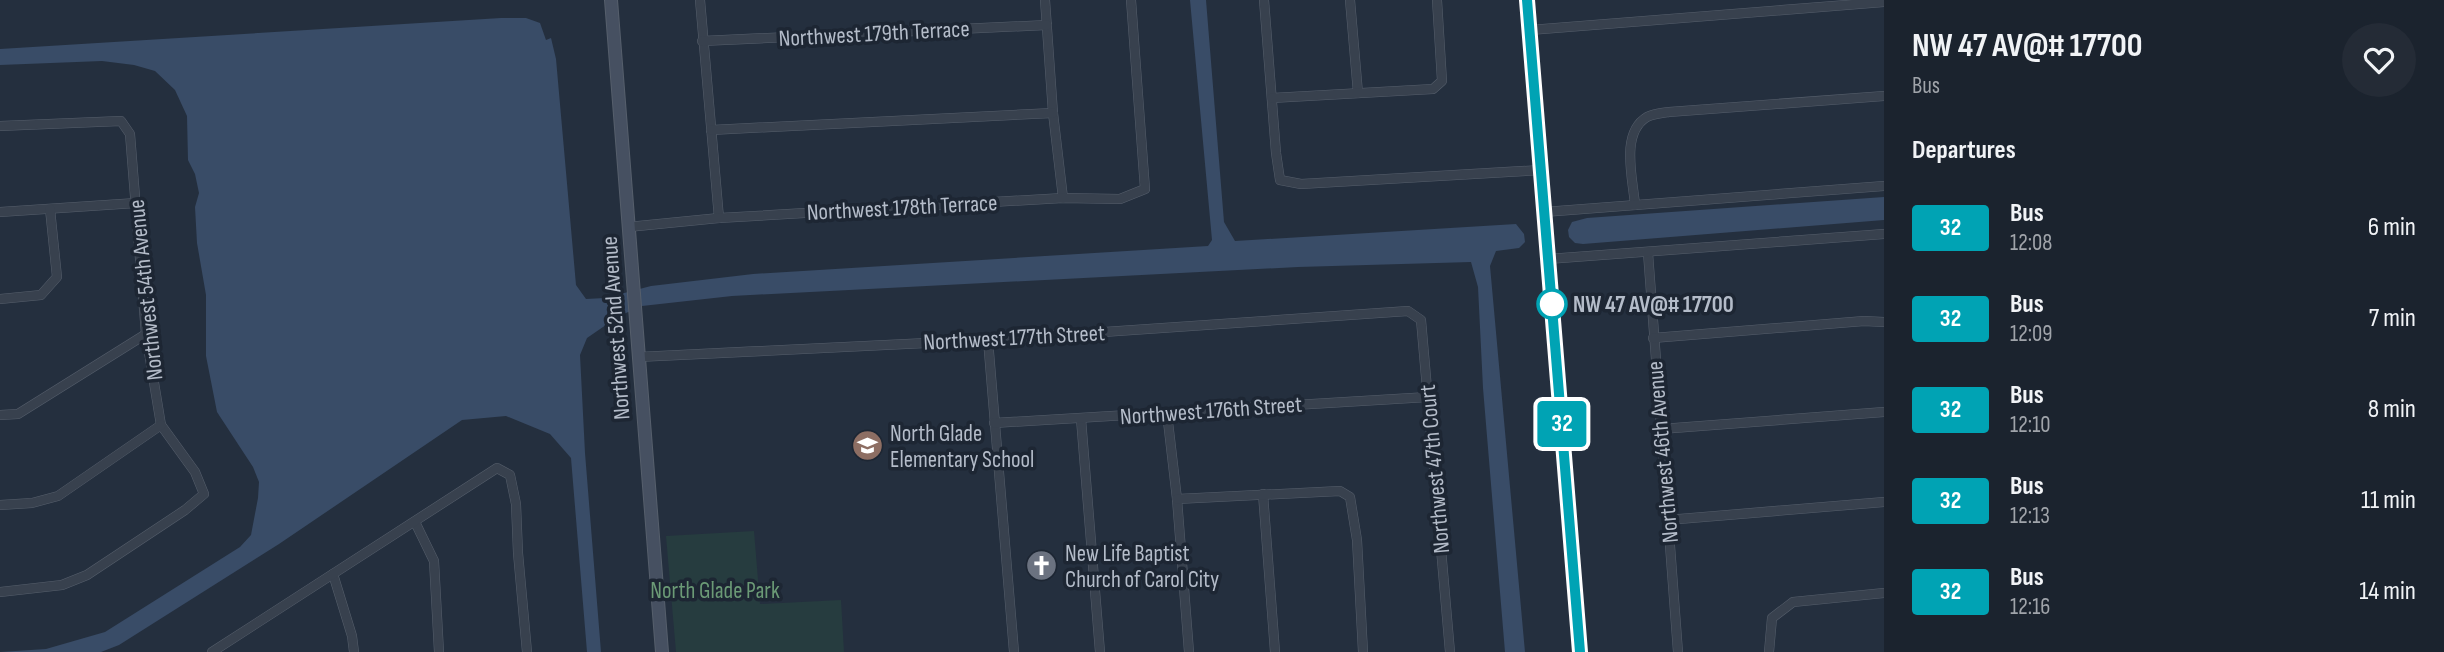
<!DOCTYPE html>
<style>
:root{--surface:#1b232e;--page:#242b36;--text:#f1f3f6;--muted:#a0a4aa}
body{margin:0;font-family:"Sofia Sans Condensed",sans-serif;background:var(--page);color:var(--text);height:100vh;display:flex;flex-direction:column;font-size:26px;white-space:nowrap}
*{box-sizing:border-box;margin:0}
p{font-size:23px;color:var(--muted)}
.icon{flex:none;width:38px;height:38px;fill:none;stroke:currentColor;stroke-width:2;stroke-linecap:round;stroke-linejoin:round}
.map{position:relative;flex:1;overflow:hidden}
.panel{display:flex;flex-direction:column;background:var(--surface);width:560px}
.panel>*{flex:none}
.badge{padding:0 14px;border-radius:5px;font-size:24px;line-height:46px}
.map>.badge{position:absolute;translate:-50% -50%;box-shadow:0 0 0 4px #fff}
h2{padding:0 28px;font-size:26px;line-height:63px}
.round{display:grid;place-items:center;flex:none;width:74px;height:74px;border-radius:37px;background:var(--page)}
.summary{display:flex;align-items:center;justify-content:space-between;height:119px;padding:0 28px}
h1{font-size:33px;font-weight:700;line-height:52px}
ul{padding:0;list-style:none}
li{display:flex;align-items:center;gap:21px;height:91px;padding:0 28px}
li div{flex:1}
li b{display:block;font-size:26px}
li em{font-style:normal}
li .badge{min-width:77px;font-weight:700;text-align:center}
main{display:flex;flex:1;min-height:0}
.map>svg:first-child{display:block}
</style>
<main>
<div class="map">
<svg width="1884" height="652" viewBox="0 0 1884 652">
<rect width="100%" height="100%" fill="#242f3e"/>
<polygon fill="#263c3f" points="754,531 760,604 841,600 844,652 676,652 666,536"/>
<g fill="#394c67">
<polygon points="1190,0 1206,0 1224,222 1235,241 1516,224 1524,234 1525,242 1519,248 1496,251 1490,266 1525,652 1505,652 1483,388 1478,287 1471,262 1298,267 888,288 732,296 642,306 619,316 587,338 580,355 585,453 601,652 587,652 571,458 550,434 506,416 462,420 279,544 119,645 101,652 0,652 46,649 105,632 240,547 251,535 258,498 259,482 253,467 217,412 206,356 206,295 197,243 195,207 199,193 195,174 188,160 187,116 175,90 155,71 134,65 102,61 0,65 0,49 501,18 526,18 540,23 546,40 551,38 556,59 576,285 586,299 605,298 651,286 753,274 1208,246 1212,240"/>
<polygon points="1884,197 1884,220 1583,244 1575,243 1569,237 1568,230 1572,222 1587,218"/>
</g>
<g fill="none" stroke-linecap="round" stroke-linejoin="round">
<defs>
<g id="street">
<polyline points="700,0 719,218"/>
<polyline points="1045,0 1053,113 1063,198"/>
<polyline points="1264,0 1276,153 1280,180 1301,184 1541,170"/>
<polyline points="1350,0 1358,93"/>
<polyline points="1530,30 1884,2"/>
<polyline points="702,41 1047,25"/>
<polyline points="1272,98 1433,89 1442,81 1437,0"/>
<polyline points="0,126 121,121 130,134 146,334 161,425 195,472 204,494 185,510 87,575 62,585 0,592"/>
<polyline points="711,130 1053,113"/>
<path d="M1635,205C1633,179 1620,133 1647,117C1653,114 1662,113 1669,112L1884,96"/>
<polyline points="0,212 136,203"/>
<polyline points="1544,212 1884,186"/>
<polyline points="628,227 719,218 1063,198 1120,199 1145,189 1131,0"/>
<polyline points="1648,253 1678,652"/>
<polyline points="1548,259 1884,234"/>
<polyline points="0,299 41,295 57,277 50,209"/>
<polyline points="1653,338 1864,321 1884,322"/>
<polyline points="988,340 1014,652"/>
<polyline points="638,357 988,340 1408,311 1421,320 1450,652"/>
<polyline points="1167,413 1177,499 1189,652"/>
<polyline points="0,415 18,414 146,334"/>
<polyline points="1081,419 1100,652"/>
<polyline points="994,423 1428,397"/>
<polyline points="1661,429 1884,412"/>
<polyline points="1263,494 1275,652"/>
<polyline points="1177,499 1340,491 1350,497 1357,540 1363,652"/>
<polyline points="0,505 32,503 58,496 161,425"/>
<polyline points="1667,520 1884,502"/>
<polyline points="415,522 434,561 439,652"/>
<polyline points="333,574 352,636 354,652"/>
<polyline points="212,652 497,468 510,475 516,504 518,553 527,652"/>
<polyline points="1769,652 1772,618 1793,602 1884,593"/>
</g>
<g id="secondary">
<polyline points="611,0 662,652"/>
<polyline points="1527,0 1580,652"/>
</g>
</defs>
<use href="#street" stroke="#565f6c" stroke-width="10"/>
<use href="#secondary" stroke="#565f6c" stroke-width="14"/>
<use href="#street" stroke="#38414e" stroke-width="9"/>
<use href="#secondary" stroke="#465061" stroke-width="12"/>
</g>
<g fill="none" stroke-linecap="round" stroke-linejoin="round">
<defs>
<polyline id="line" points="1527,0 1580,652"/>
</defs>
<use href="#line" stroke="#fff" stroke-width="16"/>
<use href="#line" stroke="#00a3b4" stroke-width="10"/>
</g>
<defs>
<symbol id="school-disc" viewBox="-11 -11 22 22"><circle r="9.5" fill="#8d6e63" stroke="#1d2633"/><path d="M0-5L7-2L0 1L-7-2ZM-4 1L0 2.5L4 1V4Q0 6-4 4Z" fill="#fff"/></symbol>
<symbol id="church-disc" viewBox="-11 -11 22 22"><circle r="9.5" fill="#6b7280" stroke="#1d2633"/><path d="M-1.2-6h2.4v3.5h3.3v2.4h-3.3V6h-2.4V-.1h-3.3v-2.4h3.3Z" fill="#fff"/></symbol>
</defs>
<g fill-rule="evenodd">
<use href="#school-disc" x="850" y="428" width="35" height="35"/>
<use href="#church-disc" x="1024" y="548" width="35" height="35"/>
</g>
<circle fill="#fff" stroke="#00a3b4" stroke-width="3.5" cx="1552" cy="304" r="14"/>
<g text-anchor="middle" stroke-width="7" stroke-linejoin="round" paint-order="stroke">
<g font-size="23" fill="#b4bcc9" stroke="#1d2633">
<text transform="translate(874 33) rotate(-3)" y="8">Northwest 179th Terrace</text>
<text transform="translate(902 207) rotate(-3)" y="8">Northwest 178th Terrace</text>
<text transform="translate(145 290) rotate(-96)" y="8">Northwest 54th Avenue</text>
<text transform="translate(615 328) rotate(-94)" y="8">Northwest 52nd Avenue</text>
<text transform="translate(1014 337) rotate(-3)" y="8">Northwest 177th Street</text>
<text transform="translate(1211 410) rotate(-4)" y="8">Northwest 176th Street</text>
<text transform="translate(1662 452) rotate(-95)" y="8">Northwest 46th Avenue</text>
<text transform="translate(1434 469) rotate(-95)" y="8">Northwest 47th Court</text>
</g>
<g font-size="23" font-weight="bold" fill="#b4bcc9" stroke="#1d2633" text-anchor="start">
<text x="1573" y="312">NW 47 AV@# 17700</text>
</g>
<g font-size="23" fill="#b4bcc9" stroke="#1d2633" text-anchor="start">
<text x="890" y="441">North Glade<tspan x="890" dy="26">Elementary School</tspan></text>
<text x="1065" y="561">New Life Baptist<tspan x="1065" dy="26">Church of Carol City</tspan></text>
</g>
<g font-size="23" fill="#6b9a76" stroke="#1d2633">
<text x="715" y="598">North Glade Park</text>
</g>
</g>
</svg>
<b class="badge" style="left:1562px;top:424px;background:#00a3b4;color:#fff">32</b>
</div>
<section class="panel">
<div class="summary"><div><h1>NW 47 AV@# 17700</h1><p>Bus</p></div><a class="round"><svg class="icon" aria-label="heart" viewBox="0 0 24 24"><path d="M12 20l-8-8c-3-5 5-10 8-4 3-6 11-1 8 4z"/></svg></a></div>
<h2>Departures</h2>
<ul>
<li><span class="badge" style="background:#00a3b4;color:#fff">32</span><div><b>Bus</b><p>12:08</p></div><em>6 min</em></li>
<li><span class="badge" style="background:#00a3b4;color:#fff">32</span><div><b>Bus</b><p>12:09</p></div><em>7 min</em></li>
<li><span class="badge" style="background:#00a3b4;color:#fff">32</span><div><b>Bus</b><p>12:10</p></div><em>8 min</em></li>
<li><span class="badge" style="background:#00a3b4;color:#fff">32</span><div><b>Bus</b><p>12:13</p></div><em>11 min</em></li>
<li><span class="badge" style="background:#00a3b4;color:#fff">32</span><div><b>Bus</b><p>12:16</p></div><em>14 min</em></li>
</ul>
</section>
</main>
